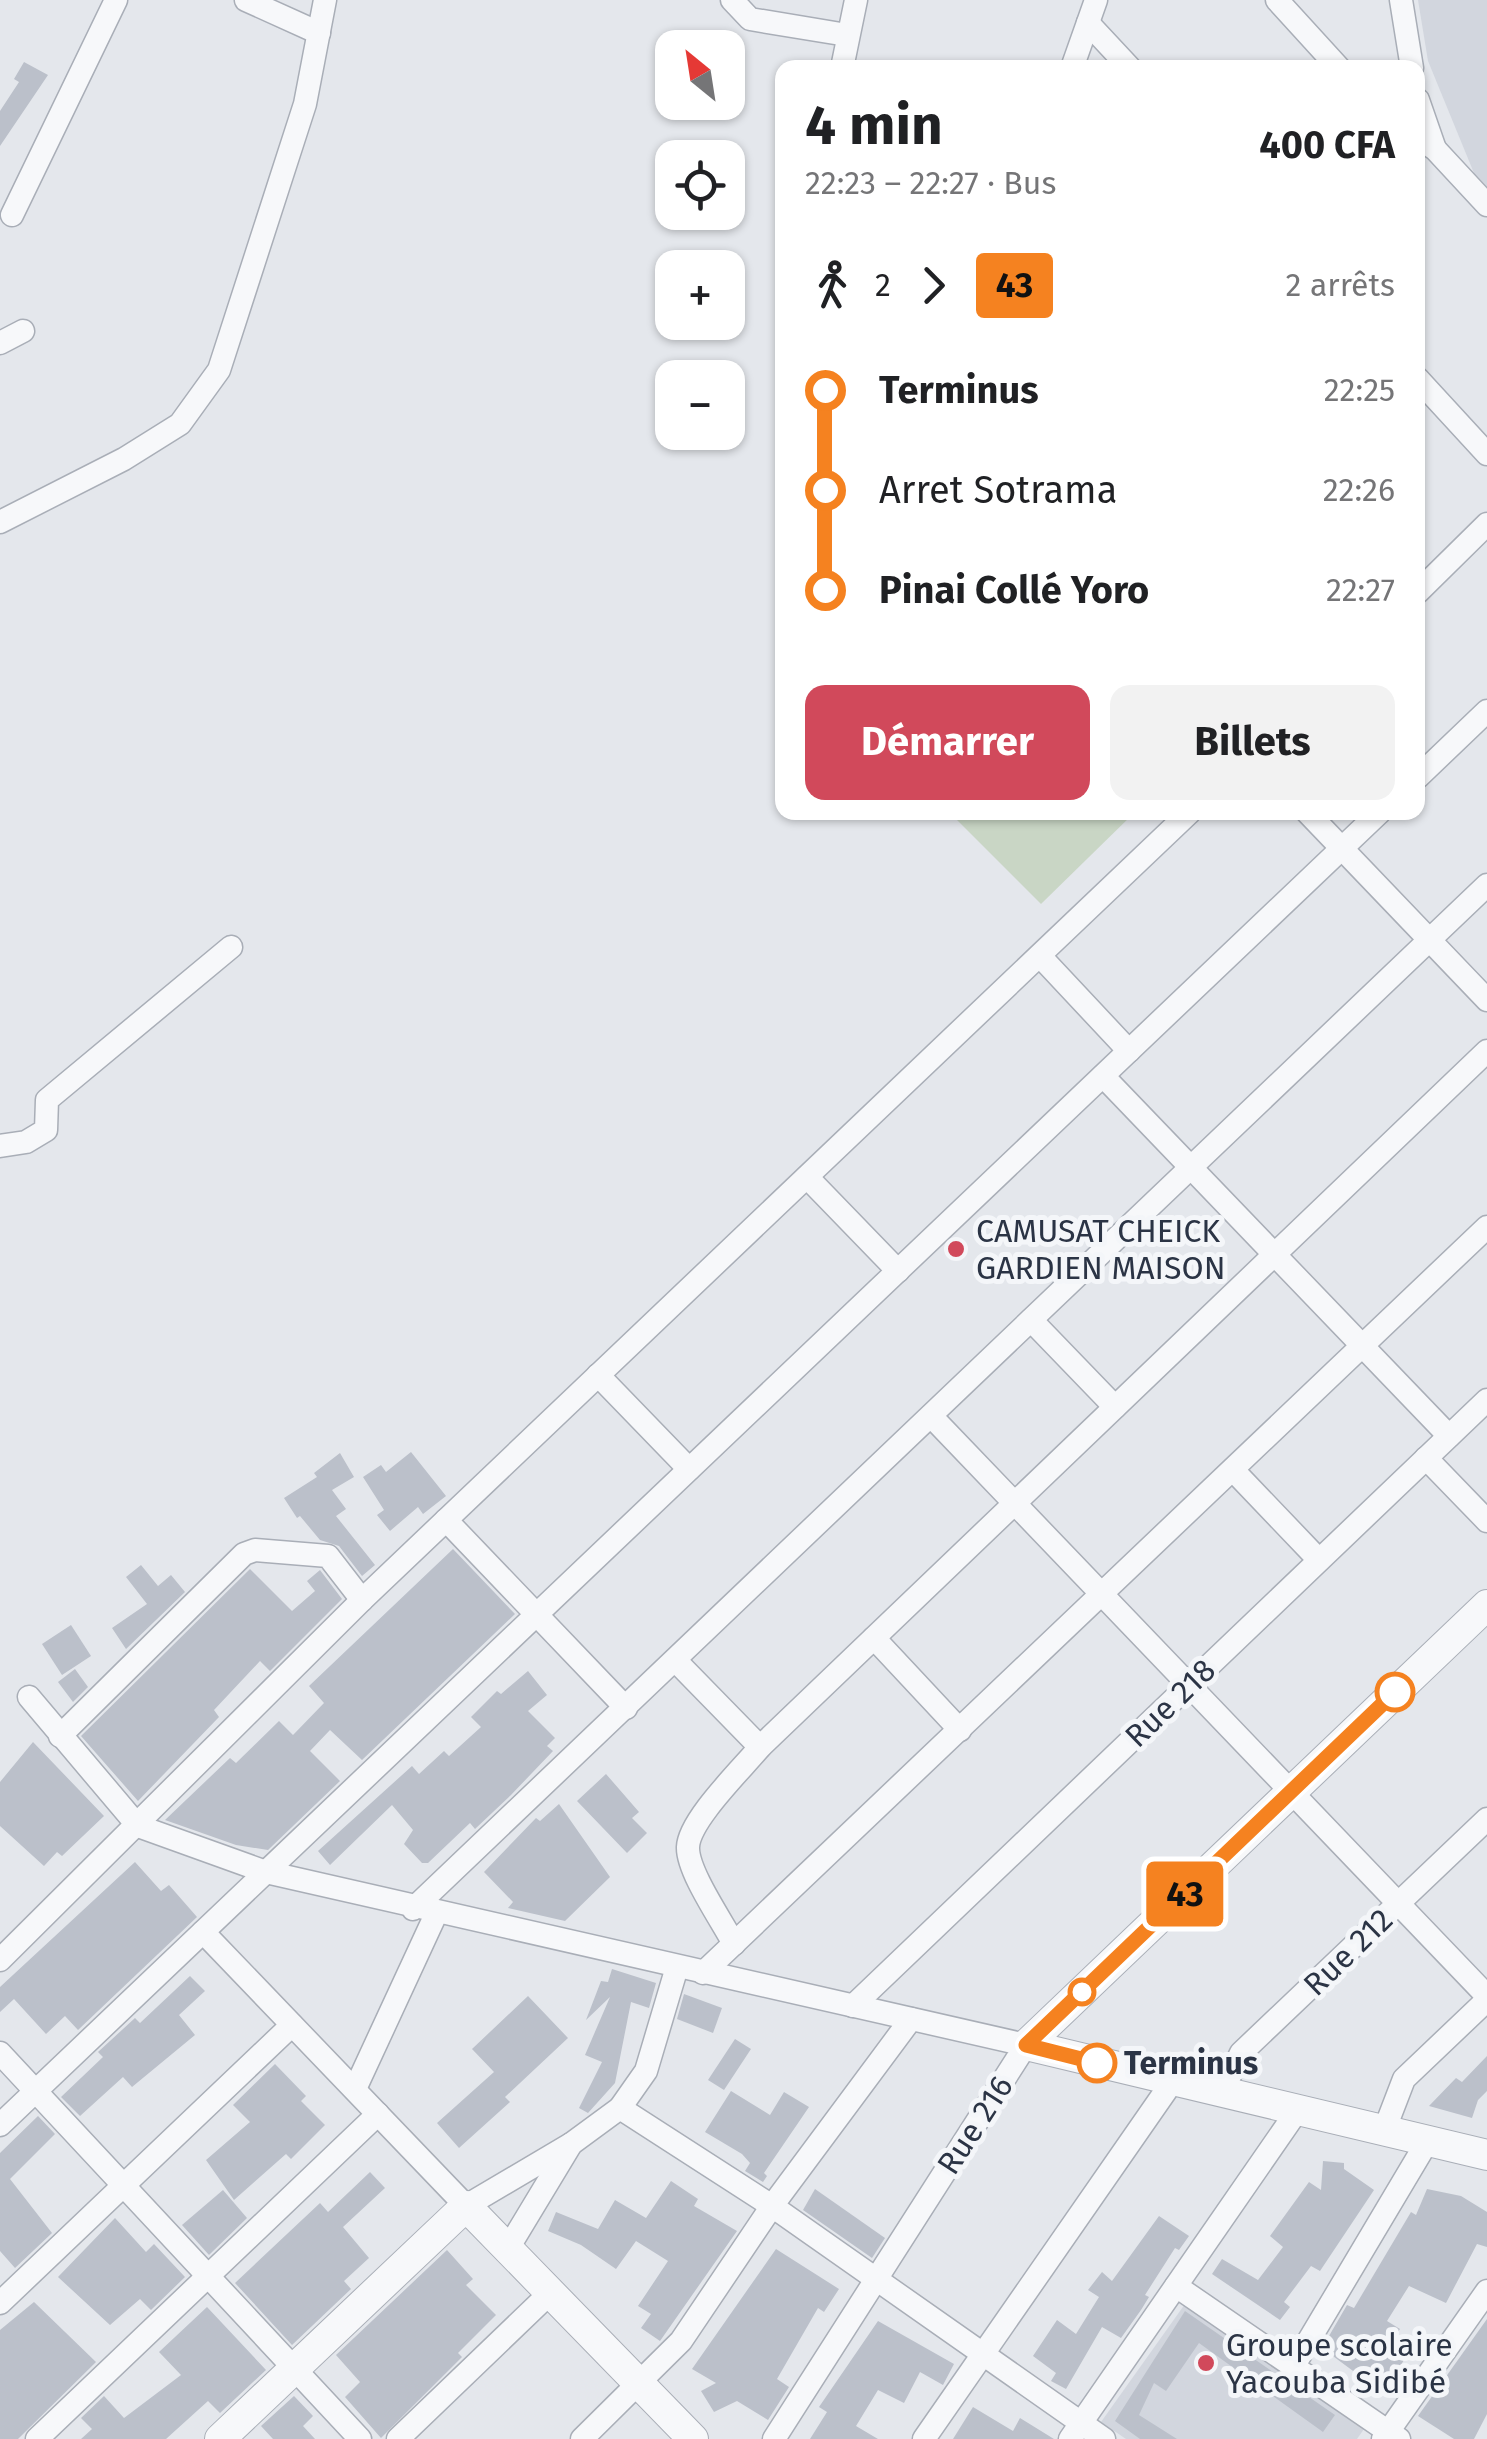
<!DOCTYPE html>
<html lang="fr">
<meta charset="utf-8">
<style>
:root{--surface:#fff;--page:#f2f2f2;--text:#202124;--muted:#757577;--accent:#d1495b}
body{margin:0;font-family:"Fira Sans",sans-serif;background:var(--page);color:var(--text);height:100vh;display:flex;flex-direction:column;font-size:38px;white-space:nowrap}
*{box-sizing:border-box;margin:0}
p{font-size:32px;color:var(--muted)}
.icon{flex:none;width:55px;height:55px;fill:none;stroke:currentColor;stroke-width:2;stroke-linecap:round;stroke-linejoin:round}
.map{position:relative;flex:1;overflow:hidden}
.side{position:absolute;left:775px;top:60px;width:650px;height:760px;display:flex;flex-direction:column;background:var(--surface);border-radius:20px;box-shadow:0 2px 8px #0004}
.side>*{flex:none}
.badge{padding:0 20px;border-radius:8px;font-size:35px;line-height:65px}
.needle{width:65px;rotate:330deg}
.fabs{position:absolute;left:655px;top:30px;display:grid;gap:20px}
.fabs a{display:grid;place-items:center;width:90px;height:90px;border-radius:20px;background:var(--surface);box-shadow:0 2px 8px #0004;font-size:50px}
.map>.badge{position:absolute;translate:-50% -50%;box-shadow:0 0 0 5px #fff}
.legs{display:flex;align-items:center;gap:15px;height:110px;padding:0 30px;font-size:32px}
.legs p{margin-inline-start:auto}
.headline{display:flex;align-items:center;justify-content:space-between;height:170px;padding:0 30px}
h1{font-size:55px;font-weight:700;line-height:75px}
.action{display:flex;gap:20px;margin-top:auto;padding:20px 30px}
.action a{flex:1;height:115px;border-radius:20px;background:var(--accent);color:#fff;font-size:40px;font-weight:700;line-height:115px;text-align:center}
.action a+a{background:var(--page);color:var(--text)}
ul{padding:0 30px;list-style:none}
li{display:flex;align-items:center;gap:35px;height:100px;font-size:38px}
li i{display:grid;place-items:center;width:15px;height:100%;margin:0 12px;background:currentColor}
li i::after{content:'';width:25px;height:25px;margin:-12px;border:8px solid;border-radius:50%;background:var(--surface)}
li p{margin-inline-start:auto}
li:first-child i{background:linear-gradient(#0000 50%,currentColor 0)}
li:last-child i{background:linear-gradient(currentColor 50%,#0000 0)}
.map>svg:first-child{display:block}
</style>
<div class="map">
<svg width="1487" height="2439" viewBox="0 0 1487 2439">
<rect width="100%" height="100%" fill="#e4e7ec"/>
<g fill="#d2d6de">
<polygon points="1418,0 1487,0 1487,190 1476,178 1428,61"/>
<polygon points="1185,2304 1364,2429 1357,2439 1126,2439 1101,2422"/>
</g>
<polygon fill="#c9d6c5" points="950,813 1134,813 1041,904"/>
<g fill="#bbc0ca">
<polygon points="24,62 48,75 0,146 0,111 19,82 14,79"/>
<polygon points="411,1452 446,1496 423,1514 418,1507 390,1531 377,1515 384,1510 363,1477 381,1465 386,1472"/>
<polygon points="340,1453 354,1477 332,1490 346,1509 336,1516 375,1565 362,1576 339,1546 320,1540 300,1516 297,1518 284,1498 317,1477 314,1473"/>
<polygon points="453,1549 515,1614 362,1760 330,1730 310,1751 340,1781 268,1850 236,1845 165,1820 230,1758 236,1763 279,1721 293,1735 324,1703 309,1686"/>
<polygon points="141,1565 158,1586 171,1575 185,1592 126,1649 112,1628 147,1604 126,1577"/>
<polygon points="250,1569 292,1611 315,1591 307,1581 320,1570 342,1599 270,1671 260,1661 214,1710 219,1717 138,1801 81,1736"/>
<polygon points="71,1625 91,1656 62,1675 42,1644"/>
<polygon points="75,1669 88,1687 73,1702 58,1682"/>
<polygon points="528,1671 547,1695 528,1711 555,1738 547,1746 553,1751 511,1795 475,1829 470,1823 428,1863 422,1863 404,1844 413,1830 392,1805 330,1865 318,1851 412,1766 419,1774 444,1751 449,1756 481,1727 471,1717 497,1691 501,1694"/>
<polygon points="33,1742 104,1816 62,1856 57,1852 44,1866 0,1826 0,1782"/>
<polygon points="606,1774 639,1812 632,1818 647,1833 627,1853 577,1801"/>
<polygon points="559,1804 610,1877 565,1921 508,1908 513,1902 484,1872 536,1818 540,1821"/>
<polygon points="135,1862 161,1891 169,1885 197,1917 78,2030 65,2016 46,2034 14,1999 0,2012 0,1987"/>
<polygon points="612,1969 656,1983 649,2008 631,2002 615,2083 588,2113 579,2108 602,2062 585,2055 610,1997 586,2020 601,1981 608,1982"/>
<polygon points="190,1976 205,1991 179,2015 195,2035 132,2087 123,2077 80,2116 61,2097 103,2057 98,2052 135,2018 140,2023"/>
<polygon points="684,1994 722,2008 713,2033 677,2019"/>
<polygon points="528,1996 568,2038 505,2097 510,2102 459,2148 437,2123 494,2072 472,2049"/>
<polygon points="735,2039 751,2049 724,2090 708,2080"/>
<polygon points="1487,2056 1487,2091 1478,2100 1472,2118 1429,2106 1456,2078 1462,2082"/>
<polygon points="275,2064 306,2096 301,2101 325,2125 291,2159 286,2154 234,2200 206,2160 250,2122 233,2105"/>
<polygon points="731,2091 770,2115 784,2092 809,2107 764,2173 767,2176 763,2182 745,2171 750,2163 742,2154 705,2132"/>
<polygon points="38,2116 55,2134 10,2179 52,2233 15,2268 0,2251 0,2153"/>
<polygon points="1323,2161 1344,2163 1344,2169 1374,2190 1320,2271 1311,2266 1284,2302 1290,2307 1280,2320 1212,2274 1222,2259 1258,2280 1283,2247 1270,2236 1309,2182 1321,2190"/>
<polygon points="370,2172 385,2188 343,2227 369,2258 344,2281 351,2289 292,2345 235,2283 320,2203 328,2212"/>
<polygon points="671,2181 698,2199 694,2206 737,2231 660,2341 641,2328 651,2314 638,2306 668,2261 636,2241 616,2269 581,2245 548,2231 556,2212 598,2229 615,2200 646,2218"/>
<polygon points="815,2189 885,2238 872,2258 803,2210"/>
<polygon points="1427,2189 1461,2196 1487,2212 1487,2247 1477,2244 1446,2303 1409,2286 1387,2321 1400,2329 1390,2344 1407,2355 1390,2383 1374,2373 1368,2382 1322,2348 1347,2305 1354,2308 1411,2212 1416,2215"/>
<polygon points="223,2190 247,2218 209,2255 182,2225"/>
<polygon points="1159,2216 1189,2236 1179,2250 1175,2248 1145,2295 1149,2297 1141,2310 1121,2338 1102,2327 1066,2389 1051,2381 1056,2373 1033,2356 1057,2320 1076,2334 1099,2297 1088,2290 1102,2272 1112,2281"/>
<polygon points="115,2218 146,2252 154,2244 185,2277 151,2310 140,2299 110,2325 58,2277"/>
<polygon points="776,2249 839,2289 824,2312 818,2308 777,2379 789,2387 768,2420 737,2401 714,2412 701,2391 716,2383 692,2369"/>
<polygon points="447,2250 473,2279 466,2285 496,2315 458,2353 462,2357 381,2438 345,2397 360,2382 336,2355"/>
<polygon points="34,2302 96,2362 18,2439 0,2439 0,2330"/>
<polygon points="207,2307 266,2370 220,2413 208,2401 166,2439 81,2439 92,2429 81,2418 104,2396 124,2418 181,2375 159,2352"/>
<polygon points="1185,2311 1335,2415 1323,2432 1199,2343 1166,2391 1154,2383 1139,2415 1177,2439 1140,2439 1115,2421"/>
<polygon points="1487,2319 1487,2414 1474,2439 1454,2439 1418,2416"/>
<polygon points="878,2321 954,2364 943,2385 920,2372 904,2403 878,2390 856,2426 878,2439 810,2439 827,2412 819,2407"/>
<polygon points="294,2396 313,2416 303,2426 315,2439 273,2439 261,2426"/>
<polygon points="973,2407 1013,2431 1020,2418 1054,2439 953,2439"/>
</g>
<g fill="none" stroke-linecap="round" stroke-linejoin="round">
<defs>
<g id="minor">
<polyline points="246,0 319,33"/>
<polyline points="732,0 750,19 847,35"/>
<polyline points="1277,0 1339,68"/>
<polyline points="1401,0 1412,68"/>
<polyline points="1088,23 1130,68"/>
<polyline points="842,68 856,0"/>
<polyline points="1072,68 1096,0"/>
<polyline points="1418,100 1435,149"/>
<polyline points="1418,138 1435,149 1487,205"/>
<polyline points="12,215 116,0"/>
<polyline points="0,343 23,331"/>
<polyline points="1418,379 1487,454"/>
<polyline points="0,522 124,459 180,424 219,370 305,104 325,0"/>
<polyline points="1418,592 1487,524"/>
<polyline points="1418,777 1487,711"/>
<polyline points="1307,812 1487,1000"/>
<polyline points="1040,956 1129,1051"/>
<polyline points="1103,1076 1449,1436"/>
<polyline points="0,1146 26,1142 46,1130 47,1100 231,947"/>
<polyline points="807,1177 898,1271"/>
<polyline points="1031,1320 1115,1407"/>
<polyline points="598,1375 689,1469"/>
<polyline points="931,1416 1487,1996"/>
<polyline points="1426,1458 1487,1521"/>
<polyline points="1233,1470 1319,1560"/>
<polyline points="446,1520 626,1708"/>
<polyline points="874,1638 960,1730"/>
<polyline points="675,1660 760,1747"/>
<polyline points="29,1697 138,1826 266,1872 1026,2045 774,2439"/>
<polyline points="60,1736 244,1554 255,1550 328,1556 362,1600"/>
<polyline points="413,1909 1487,885"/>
<polyline points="203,1932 466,2206 571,2144"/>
<path d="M734,1944C722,1921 687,1871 688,1847C689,1820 742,1769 760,1747L1487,1051"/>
<polyline points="0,1960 362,1600 1190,812"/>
<polyline points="703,1973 1487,1227"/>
<polyline points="853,2006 1487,1400"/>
<polyline points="0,2053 360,2439"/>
<polyline points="355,2089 436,1914"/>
<polyline points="1221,2094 1241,2053 1487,1819"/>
<polyline points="620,2108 772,2206 1104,2439"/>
<polyline points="0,2125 1380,812"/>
<polyline points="1384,2131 1404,2079 1487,2000"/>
<polyline points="507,2250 571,2144 620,2108 646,2071 677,1967"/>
<polyline points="1176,2286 1399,2439"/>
<polyline points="0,2303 292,2025"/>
<polyline points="1293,2367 1427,2142"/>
<polyline points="37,2439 378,2114"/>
<polyline points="398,2439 550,2293"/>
<polyline points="582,2439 681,2341 772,2206 911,2019"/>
<polyline points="924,2439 1172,2082"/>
<polyline points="1070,2439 1297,2111"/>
<polyline points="1383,2439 1487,2291"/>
</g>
<g id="tertiary">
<polyline points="1026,2045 1487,1605"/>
<polyline points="1026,2045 1487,2155"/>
<polyline points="220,2439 466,2206 693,2439"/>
</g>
</defs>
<use href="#minor" stroke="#a9aeb7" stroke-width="25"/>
<use href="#tertiary" stroke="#a9aeb7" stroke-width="32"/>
<use href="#minor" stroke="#f7f8fa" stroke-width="22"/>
<use href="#tertiary" stroke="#f7f8fa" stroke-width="30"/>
</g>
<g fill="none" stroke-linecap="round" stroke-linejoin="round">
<defs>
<polyline id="line-1" points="1097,2063 1026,2045 1395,1692"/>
</defs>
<use href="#line-1" stroke="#fff" stroke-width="22"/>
<use href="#line-1" stroke="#f58220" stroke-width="15"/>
</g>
<g fill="#d1495b" stroke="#f4f6f9" stroke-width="4">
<circle cx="956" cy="1249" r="10"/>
<circle cx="1206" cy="2363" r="10"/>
</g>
<g fill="#fff" stroke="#f58220" stroke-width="5">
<circle cx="1395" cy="1692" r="18"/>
<circle cx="1082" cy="1992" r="12"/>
<circle cx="1097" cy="2063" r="18"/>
</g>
<g text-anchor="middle" stroke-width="10" stroke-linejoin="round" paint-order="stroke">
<g font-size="32" fill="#2b3445" stroke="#f4f6f9" text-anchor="start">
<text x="976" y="1242">CAMUSAT CHEICK<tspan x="976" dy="37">GARDIEN MAISON</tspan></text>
<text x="1226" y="2356">Groupe scolaire<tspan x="1226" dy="37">Yacouba Sidibé</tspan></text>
</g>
<g font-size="32" fill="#2b3445" stroke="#f4f6f9">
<text transform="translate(1170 1703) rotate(-44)" y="11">Rue 218</text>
<text transform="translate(1348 1952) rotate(-44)" y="11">Rue 212</text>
<text transform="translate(975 2125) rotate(-57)" y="11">Rue 216</text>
</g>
<g font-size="32" font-weight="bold" fill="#2b3445" stroke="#f4f6f9" text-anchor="start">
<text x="1124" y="2074">Terminus</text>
</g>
</g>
</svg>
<div class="fabs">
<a><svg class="needle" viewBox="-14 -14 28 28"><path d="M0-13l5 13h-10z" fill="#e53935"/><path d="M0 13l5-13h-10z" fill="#757577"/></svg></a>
<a><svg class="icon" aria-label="locate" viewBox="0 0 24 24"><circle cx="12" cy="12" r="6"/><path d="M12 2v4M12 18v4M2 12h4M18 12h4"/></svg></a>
<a>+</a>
<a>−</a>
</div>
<b class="badge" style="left:1185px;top:1894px;background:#f58220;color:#111">43</b>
<section class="side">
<div class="headline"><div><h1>4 min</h1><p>22:23 – 22:27 · Bus</p></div><b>400 CFA</b></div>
<div class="legs"><svg class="icon" aria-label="walk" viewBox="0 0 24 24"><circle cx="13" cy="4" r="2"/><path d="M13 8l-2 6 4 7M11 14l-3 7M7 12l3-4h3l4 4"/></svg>2<svg class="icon" aria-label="forward" viewBox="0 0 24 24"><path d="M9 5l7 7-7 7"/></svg><b class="badge" style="background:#f58220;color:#111">43</b><p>2 arrêts</p></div>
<ul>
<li><i style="color:#f58220"></i><b>Terminus</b><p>22:25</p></li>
<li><i style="color:#f58220"></i><span>Arret Sotrama</span><p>22:26</p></li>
<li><i style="color:#f58220"></i><b>Pinai Collé Yoro</b><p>22:27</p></li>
</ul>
<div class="action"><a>Démarrer</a><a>Billets</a></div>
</section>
</div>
